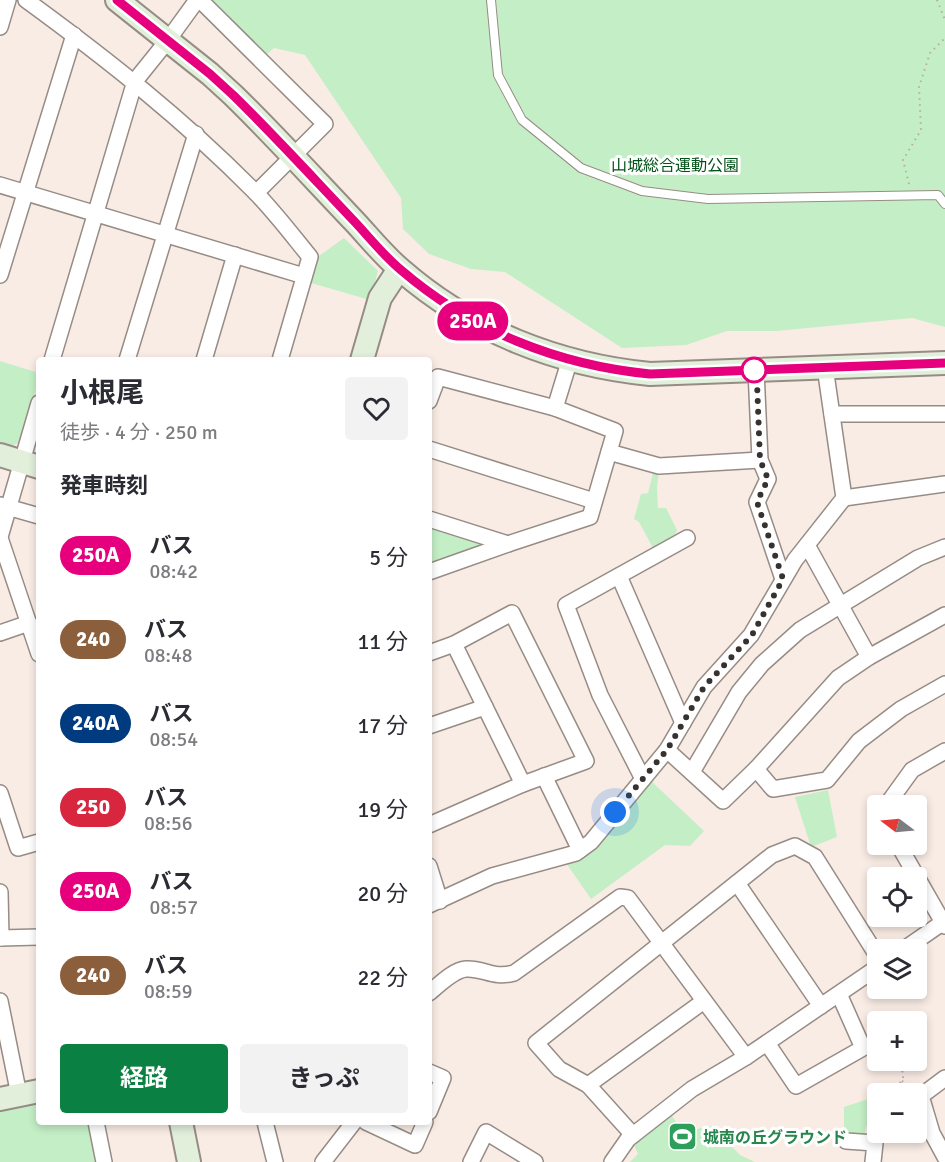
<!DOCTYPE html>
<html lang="ja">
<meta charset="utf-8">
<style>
:root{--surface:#fff;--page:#f2f2f3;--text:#2b2b33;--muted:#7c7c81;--accent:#0b8043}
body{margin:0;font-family:Signika,"Noto Sans JP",sans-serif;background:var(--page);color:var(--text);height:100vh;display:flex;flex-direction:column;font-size:22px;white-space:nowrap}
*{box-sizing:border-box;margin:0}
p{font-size:20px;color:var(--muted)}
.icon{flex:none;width:33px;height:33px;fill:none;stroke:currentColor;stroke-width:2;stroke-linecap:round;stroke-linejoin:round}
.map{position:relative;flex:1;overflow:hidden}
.drawer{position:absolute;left:36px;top:357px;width:396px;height:768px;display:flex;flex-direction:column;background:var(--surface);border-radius:6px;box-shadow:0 3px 9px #0003}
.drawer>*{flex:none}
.badge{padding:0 12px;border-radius:20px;font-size:21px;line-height:39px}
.needle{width:39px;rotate:286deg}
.tools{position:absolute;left:867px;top:795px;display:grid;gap:12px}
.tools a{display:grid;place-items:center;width:60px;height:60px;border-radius:6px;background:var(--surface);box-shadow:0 3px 9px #0003;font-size:30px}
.you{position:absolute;width:30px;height:30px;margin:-15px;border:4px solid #fff;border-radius:50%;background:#1a73e8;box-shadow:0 0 0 9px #1a73e833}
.map>.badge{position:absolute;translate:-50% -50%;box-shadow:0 0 0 3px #fff}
h2{padding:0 24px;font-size:22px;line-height:54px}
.round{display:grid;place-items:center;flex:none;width:63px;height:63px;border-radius:6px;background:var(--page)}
.head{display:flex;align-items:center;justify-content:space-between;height:102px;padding:0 24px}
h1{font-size:28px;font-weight:700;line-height:45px}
.cta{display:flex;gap:12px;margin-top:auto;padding:12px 24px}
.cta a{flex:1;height:69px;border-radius:6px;background:var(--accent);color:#fff;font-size:24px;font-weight:700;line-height:69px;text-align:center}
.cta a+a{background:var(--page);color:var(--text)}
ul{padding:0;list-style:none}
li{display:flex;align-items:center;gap:18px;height:84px;padding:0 24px}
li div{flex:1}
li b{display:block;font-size:22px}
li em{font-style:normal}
li .badge{min-width:66px;font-weight:700;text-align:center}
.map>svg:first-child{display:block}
</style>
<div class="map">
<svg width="945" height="1162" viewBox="0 0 945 1162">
<rect width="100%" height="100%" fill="#f9ece5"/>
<g fill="#c4efc6">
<polygon points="213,0 945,0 945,327 912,318 776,331 727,331 686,345 622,348 505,272 471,269 429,254 403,229 401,198 305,55 274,48 265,56 213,4"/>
<polygon points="344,238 378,271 370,300 311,283 319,256"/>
<polygon points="0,361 39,373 39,381 18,443 12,446 0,442"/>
<polygon points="654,469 659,471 657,487 658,508 666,508 677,530 674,538 653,548 639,522 634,519 641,494 648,493"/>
<polygon points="429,522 482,538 483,545 429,567"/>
<polygon points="648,778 704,831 690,846 665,845 591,899 564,860"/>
<polygon points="828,790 837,837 811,847 795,797"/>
<polygon points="877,1098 877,1127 866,1126 864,1137 844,1135 844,1107 868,1099"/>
<polygon points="39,1101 39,1122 90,1122 99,1162 0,1162 0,1109"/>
<polygon points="671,1114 682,1132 712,1126 740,1155 755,1162 630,1162 638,1154 633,1143"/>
</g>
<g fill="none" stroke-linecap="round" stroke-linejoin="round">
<defs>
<polyline id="lane" points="491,0 498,75 522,120 581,168 642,191 708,199 938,195 945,204"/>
<g id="street">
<path d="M26,0C107,59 184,120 254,191C274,211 292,235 310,257L280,360"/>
<polyline points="200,0 325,124 256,193"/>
<polyline points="0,27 8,0"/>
<polyline points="0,185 304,276"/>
<polyline points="0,275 74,35"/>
<polyline points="52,360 135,81 168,40 197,0"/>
<polyline points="127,360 196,134"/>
<polyline points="204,360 235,255"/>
<polyline points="756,370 760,460 768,479 757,502 783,579"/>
<polyline points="429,401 438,377 555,408 615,431 590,517 508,544 429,519"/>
<polyline points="555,408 570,359"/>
<polyline points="832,414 945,414"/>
<polyline points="429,449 594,501"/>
<polyline points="609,452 659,466 760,460"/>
<polyline points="844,498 945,484"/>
<polyline points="0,505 39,516"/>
<polyline points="0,537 39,403"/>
<polyline points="0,538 39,654"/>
<polyline points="807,545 869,657"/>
<polyline points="429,572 508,544"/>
<polyline points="619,576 683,723"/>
<polyline points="0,633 29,623"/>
<polyline points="454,644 523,784"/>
<polyline points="429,653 454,644 512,613 586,761 523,784 429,825"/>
<polyline points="429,726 485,707"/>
<polyline points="667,750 723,801 756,769 838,678 869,657 945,615"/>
<polyline points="756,769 773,789 827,780 859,741 901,709 945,684"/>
<polyline points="692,772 739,692 762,664 800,630 918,558 945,547"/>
<polyline points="544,776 580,850"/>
<polyline points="643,779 600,695 566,605 687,538"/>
<polyline points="0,793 18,848 39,842"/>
<polyline points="886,806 912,770 945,751"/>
<polyline points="898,844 945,926"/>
<polyline points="429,866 440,901"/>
<polyline points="737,883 821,1006"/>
<polyline points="0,892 1,938"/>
<polyline points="429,905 492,876 576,853 591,842 667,750 704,687 751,635 795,560 844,498 825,367"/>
<polyline points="0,938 39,937"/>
<polyline points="903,950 945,921"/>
<path d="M429,993C439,985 453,970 466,969C484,968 493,979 514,973L620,897L628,898L746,1057"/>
<polyline points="0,1001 19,1095"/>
<polyline points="767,1043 796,1086 863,1048 839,994"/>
<polyline points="429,1072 443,1078 429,1112"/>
<polyline points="945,1078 921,1096 932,1133 945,1157"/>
<polyline points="588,1085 704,1001"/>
<polyline points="96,1122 104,1162"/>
<polyline points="265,1122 275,1162"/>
<polyline points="366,1122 415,1145 425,1122"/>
<polyline points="633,1135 588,1085 559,1069 536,1043 772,855 795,846 815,857 878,957"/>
<polyline points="846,1141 875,1143 873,1162"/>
<polyline points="323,1162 354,1122"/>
<polyline points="471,1162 486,1132 535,1162"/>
<polyline points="612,1162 628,1139 692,1089 746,1057 878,967"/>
</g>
<g id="secondary">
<path d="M117,0L210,74L233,95C275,136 314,179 354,221C369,237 384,256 401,270C471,331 558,365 650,374L945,363"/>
<polyline points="362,360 380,298 399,269"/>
<polyline points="0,455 39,467"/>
<polyline points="0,1099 39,1091"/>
<polyline points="181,1122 189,1162"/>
</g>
</defs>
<use href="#lane" stroke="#978c85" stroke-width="10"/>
<use href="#street" stroke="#978c85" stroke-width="18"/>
<use href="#secondary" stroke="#978c85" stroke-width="26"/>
<g stroke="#b6aba6" stroke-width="2" stroke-dasharray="1.5 4.5" stroke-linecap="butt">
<polyline points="937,0 945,20"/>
<polyline points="909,184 903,160 921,130 919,87 930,53 945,38"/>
<polyline points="902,1081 911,1086"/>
<polyline points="895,1094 904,1075 897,1060"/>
<polyline points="875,1129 877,1120"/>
</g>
<use href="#lane" stroke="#fff" stroke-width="8"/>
<use href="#street" stroke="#fff" stroke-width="15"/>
<use href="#secondary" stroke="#e1efdb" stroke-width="22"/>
</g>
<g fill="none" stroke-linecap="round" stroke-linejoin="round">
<defs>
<path id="line" d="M117,0L210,74L233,95C275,136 314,179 354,221C369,237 384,256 401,270C472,331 558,365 650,374L945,363"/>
</defs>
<use href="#line" stroke="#fff" stroke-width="14"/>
<use href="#line" stroke="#e6007e" stroke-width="9"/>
<polyline stroke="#37322f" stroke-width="6" stroke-dasharray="0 10.8" points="615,812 667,750 704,687 752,635 783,579 757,502 768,479 760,460 757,382 756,370 754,370"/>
</g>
<defs>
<symbol id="stadium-square" viewBox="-11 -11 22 22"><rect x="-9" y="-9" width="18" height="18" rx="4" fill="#2e9e5b" stroke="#fff"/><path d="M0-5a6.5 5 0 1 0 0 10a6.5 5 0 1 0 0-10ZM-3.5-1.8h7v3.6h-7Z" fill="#fff"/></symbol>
</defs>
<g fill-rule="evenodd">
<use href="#stadium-square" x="666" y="1120" width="33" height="33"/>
</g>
<circle fill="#fff" stroke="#e6007e" stroke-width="3" cx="754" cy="370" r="12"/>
<g text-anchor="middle" stroke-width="6" stroke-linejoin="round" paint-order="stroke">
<g font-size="16" fill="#025217" stroke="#fff">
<text x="675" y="171">山城総合運動公園</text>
</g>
<g font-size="16" font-weight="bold" fill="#27864d" stroke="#fff" text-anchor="start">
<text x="703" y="1143">城南の丘グラウンド</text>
</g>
</g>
</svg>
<div class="tools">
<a><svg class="needle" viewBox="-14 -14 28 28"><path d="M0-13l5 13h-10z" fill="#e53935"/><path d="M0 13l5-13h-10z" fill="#7c7c81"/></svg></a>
<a><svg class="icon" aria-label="locate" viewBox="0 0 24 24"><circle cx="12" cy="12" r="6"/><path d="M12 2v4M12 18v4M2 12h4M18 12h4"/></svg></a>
<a><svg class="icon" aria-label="layers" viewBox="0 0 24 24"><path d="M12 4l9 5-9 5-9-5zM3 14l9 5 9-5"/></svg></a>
<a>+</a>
<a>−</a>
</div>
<div class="you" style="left:615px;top:812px"></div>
<b class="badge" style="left:473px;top:321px;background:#e6007e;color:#fff">250A</b>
<section class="drawer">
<div class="head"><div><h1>小根尾</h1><p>徒歩 · 4 分 · 250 m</p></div><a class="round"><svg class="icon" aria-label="heart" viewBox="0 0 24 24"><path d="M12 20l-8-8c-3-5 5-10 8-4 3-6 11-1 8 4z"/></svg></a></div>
<h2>発車時刻</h2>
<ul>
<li><span class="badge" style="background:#e6007e;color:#fff">250A</span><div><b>バス</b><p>08:42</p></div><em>5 分</em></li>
<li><span class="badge" style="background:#8b5e3c;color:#fff">240</span><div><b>バス</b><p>08:48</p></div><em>11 分</em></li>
<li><span class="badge" style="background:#003b80;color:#fff">240A</span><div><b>バス</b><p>08:54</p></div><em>17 分</em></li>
<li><span class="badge" style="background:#d7263d;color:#fff">250</span><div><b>バス</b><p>08:56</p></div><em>19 分</em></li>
<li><span class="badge" style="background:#e6007e;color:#fff">250A</span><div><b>バス</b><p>08:57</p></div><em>20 分</em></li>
<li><span class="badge" style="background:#8b5e3c;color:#fff">240</span><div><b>バス</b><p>08:59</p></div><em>22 分</em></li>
</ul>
<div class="cta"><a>経路</a><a>きっぷ</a></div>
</section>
</div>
